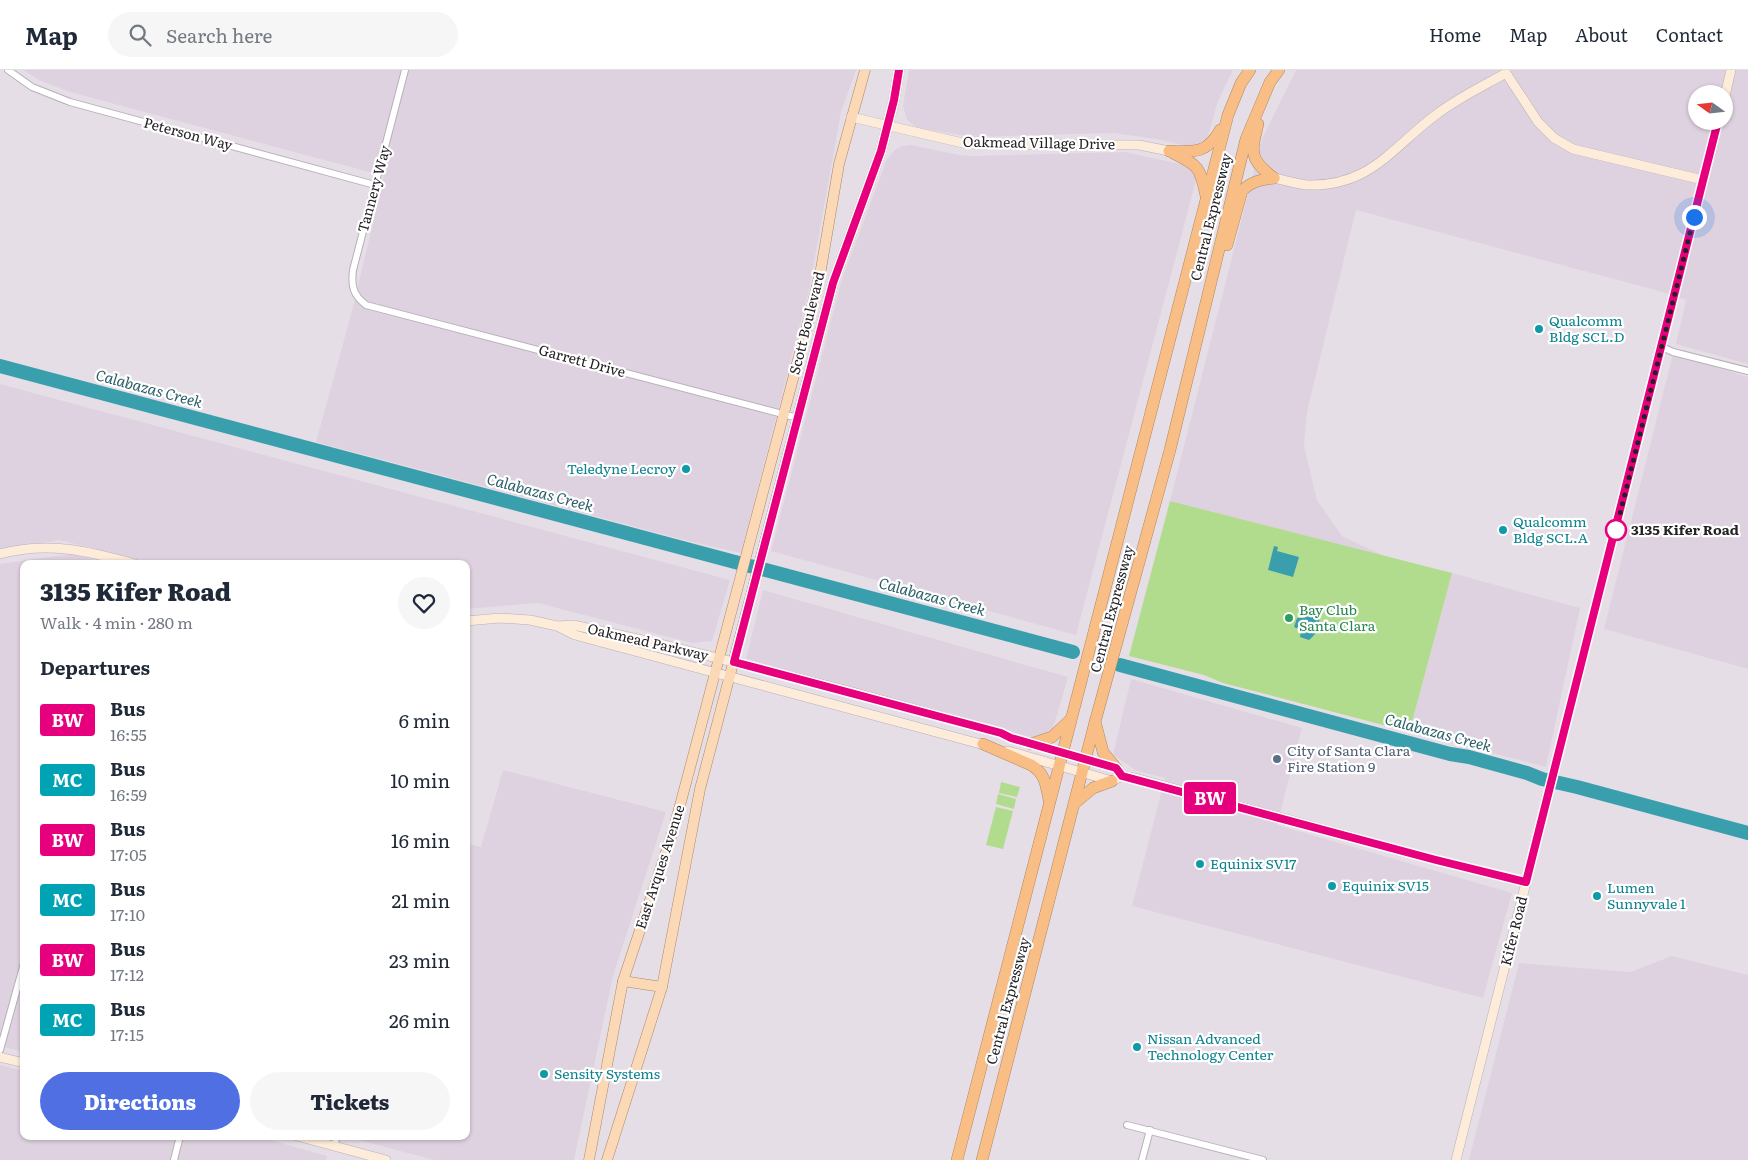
<!DOCTYPE html>
<meta charset="utf-8">
<style>
:root{--surface:#fff;--page:#f6f6f7;--text:#1f2937;--muted:#747a83;--line:#e0e1e3;--accent:#4f6fe3}
body{margin:0;font-family:Literata,serif;background:var(--page);color:var(--text);height:100vh;display:flex;flex-direction:column;font-size:19px;white-space:nowrap}
*{box-sizing:border-box;margin:0}
p{font-size:16px;color:var(--muted)}
.icon{flex:none;width:28px;height:28px;fill:none;stroke:currentColor;stroke-width:2;stroke-linecap:round;stroke-linejoin:round}
.map{position:relative;flex:1;overflow:hidden}
.panel{position:absolute;left:20px;top:490px;width:450px;height:580px;display:flex;flex-direction:column;background:var(--surface);border-radius:10px;box-shadow:0 1px 4px #0004}
.panel>*{flex:none}
.badge{padding:0 10px;border-radius:4px;font-size:18px;line-height:32px}
.needle{width:32px;rotate:285deg}
.buttons{position:absolute;left:1688px;top:15px;display:grid;gap:10px}
.buttons a{display:grid;place-items:center;width:45px;height:45px;border-radius:50%;background:var(--surface);box-shadow:0 1px 4px #0004;font-size:25px}
.you{position:absolute;width:25px;height:25px;margin:-12px;border:4px solid #fff;border-radius:50%;background:#1a73e8;box-shadow:0 0 0 8px #1a73e833}
.map>.badge{position:absolute;translate:-50% -50%;box-shadow:0 0 0 2px #fff}
h2{padding:0 20px;font-size:19px;line-height:45px}
.round{display:grid;place-items:center;flex:none;width:52px;height:52px;border-radius:26px;background:var(--page)}
.summary{display:flex;align-items:center;justify-content:space-between;height:85px;padding:0 20px}
h1{font-size:24px;font-weight:800;line-height:38px}
.button{display:flex;gap:10px;margin-top:auto;padding:10px 20px}
.button a{flex:1;height:58px;border-radius:30px;background:var(--accent);color:#fff;font-size:20px;font-weight:800;line-height:58px;text-align:center}
.button a+a{background:var(--page);color:var(--text)}
ul{padding:0;list-style:none}
li{display:flex;align-items:center;gap:15px;height:60px;padding:0 20px}
li div{flex:1}
li b{display:block;font-size:19px}
li em{font-style:normal}
li .badge{min-width:55px;font-weight:700;text-align:center}
header{display:flex;align-items:center;gap:30px;box-sizing:border-box;height:70px;padding:0 25px;background:var(--surface);border-bottom:1px solid var(--line)}
header strong{font-size:24px}
nav{display:flex;gap:28px;margin-inline-start:auto;font-size:18px}
.search{width:350px;height:45px;background:var(--page);display:flex;align-items:center;gap:12px;box-sizing:border-box;padding:0 18px;border-radius:28px;color:var(--muted);font-size:19px}
.map>svg:first-child{display:block}
</style>
<header>
<strong>Map</strong>
<div class="search"><svg class="icon" aria-label="search" viewBox="0 0 24 24"><circle cx="10" cy="10" r="6"/><path d="M15 15l6 6"/></svg>Search here</div>
<nav><a>Home</a><a>Map</a><a>About</a><a>Contact</a></nav>
</header>
<div class="map">
<svg width="1748" height="1090" viewBox="0 0 1748 1090">
<rect width="100%" height="100%" fill="#e6dee6"/>
<g fill="#dfd2e0" fill-rule="evenodd">
<polygon points="23,0 856,0 841,42 809,220 741,483 696,473 316,372 352,241 384,106 70,22 39,10"/>
<polygon points="909,0 1233,0 1218,31 1207,70 1190,77 1162,70 1114,63 973,67 918,58 907,50 903,36"/>
<path d="M1296,0H1748V294L1676,274L1686,230L1659,221L1356,140L1307,342L1304,376L1317,430L1342,466L1386,487L1170,431L1262,69ZM1696,24H1724V51H1696Z"/>
<polygon points="911,75 959,85 973,86 1125,82 1184,95 1189,98 1194,104 1196,110 1076,565 771,481 841,212 887,89 895,80 902,76"/>
<polygon points="1673,284 1748,307 1748,599 1604,559"/>
<polygon points="0,314 730,510 712,571 692,573 538,533 466,539 466,494 157,494 59,470 0,482"/>
<polygon points="71,484 109,494 24,494 24,982 0,976 0,494"/>
<polygon points="1452,503 1580,538 1546,697 1406,661 1409,651 1412,652"/>
<polygon points="763,520 1068,607 1049,672 746,589"/>
<polygon points="1131,609 1302,658 1277,755 1512,823 1483,928 1132,836 1165,708 1137,701 1113,685"/>
<polygon points="503,700 666,742 613,906 574,1090 434,1090 344,1066 466,1066 466,773 481,777"/>
<polygon points="1672,886 1748,905 1748,1090 1469,1090 1519,893 1630,902"/>
<polygon points="0,995 24,1001 24,1066 256,1066 327,1086 326,1090 0,1090"/>
</g>
<g fill="#b1dc8e">
<polygon points="1170,431 1452,503 1412,652 1409,651 1406,661 1223,613 1204,605 1129,586"/>
<polygon points="1001,712 1020,717 1017,727 999,723"/>
<polygon points="998,724 1016,729 1014,739 996,734"/>
<polygon points="996,737 1013,741 1003,779 986,775"/>
</g>
<g fill="#3a9fad">
<polygon points="1274,476 1278,477 1277,481 1299,487 1293,507 1268,500"/>
<path d="M1308,539L1317,541C1322,552 1319,562 1309,570L1300,567L1301,560L1294,557L1297,548H1305Z"/>
</g>
<g fill="none" stroke-linecap="round" stroke-linejoin="round">
<g stroke="#3a9fad" stroke-width="14">
<polyline points="0,296 1073,582"/>
<polyline points="1120,595 1450,684 1469,687 1527,703 1542,709 1577,717 1748,763"/>
</g>
<defs>
<g id="street">
<polyline points="8,0 32,17 70,32 375,115"/>
<path d="M405,0L353,200C351,216 353,225 366,235L798,348"/>
<polyline points="1662,277 1673,282 1748,301"/>
<polyline points="0,980 24,893"/>
<polyline points="1127,1055 1263,1090"/>
<polyline points="334,1076 337,1066"/>
<polyline points="174,1090 180,1066"/>
<polyline points="1142,1090 1150,1060"/>
</g>
<g id="secondary">
<polyline points="1724,30 1731,0"/>
<polyline points="851,47 967,74 1139,75 1169,81"/>
<path d="M1274,108C1284,110 1296,114 1307,115C1371,117 1392,77 1437,44C1458,28 1483,16 1506,3L1538,52L1554,68L1573,79L1703,110"/>
<path d="M0,484C48,471 88,481 135,494"/>
<polyline points="466,551 500,548 530,550 557,556 575,565 988,676"/>
<polyline points="558,556 573,555 661,574 845,620 1001,663 1011,668 1116,698"/>
<polyline points="1008,681 1112,711 1122,706 1135,708 1436,790 1526,812"/>
<polyline points="0,987 24,993"/>
<polyline points="297,1066 386,1090"/>
<polyline points="1456,1090 1718,51"/>
</g>
<g id="primary">
<polyline points="623,911 662,917"/>
<polyline points="589,1090 623,911 674,758 811,241 821,199 839,94 865,0"/>
<polyline points="607,1090 662,917 700,719 833,213 881,81 894,30 899,0"/>
</g>
<g id="highway">
<path d="M1258,54C1251,83 1249,89 1274,108"/>
<path d="M1169,81C1194,82 1207,84 1220,60"/>
<path d="M1173,83C1200,96 1200,98 1206,126"/>
<path d="M1227,175L1242,121C1251,111 1261,110 1274,108"/>
<polyline points="1096,655 1103,682 1116,698"/>
<path d="M983,674L1031,695C1045,703 1046,715 1049,730"/>
<polyline points="1031,674 1052,667 1071,649"/>
<polyline points="1075,733 1093,718 1112,711"/>
<polyline points="957,1090 1228,45 1241,13 1250,0"/>
<polyline points="982,1090 1095,652 1170,380 1246,69 1270,12 1279,0"/>
</g>
</defs>
<use href="#street" stroke="#b7b0b8" stroke-width="8"/>
<use href="#secondary" stroke="#b7b0b8" stroke-width="10"/>
<use href="#primary" stroke="#ae8763" stroke-width="11"/>
<use href="#highway" stroke="#ae8763" stroke-width="12"/>
<use href="#street" stroke="#fff" stroke-width="6"/>
<use href="#secondary" stroke="#fdecda" stroke-width="9"/>
<use href="#primary" stroke="#fbd8b6" stroke-width="10"/>
<use href="#highway" stroke="#f9be85" stroke-width="11"/>
</g>
<g fill="none" stroke-linecap="round" stroke-linejoin="round">
<defs>
<polyline id="line" points="899,0 894,30 881,81 833,213 734,592 1001,663 1011,668 1116,698 1122,706 1436,790 1526,812 1718,51"/>
</defs>
<use href="#line" stroke="#fff" stroke-width="11"/>
<use href="#line" stroke="#e6007e" stroke-width="8"/>
<polyline stroke="#242124" stroke-width="5" stroke-dasharray="0 9" points="1616,460 1694,147"/>
</g>
<g fill="#0f9aa8" stroke="#fff" stroke-width="2">
<circle cx="1539" cy="259" r="5"/>
<circle cx="686" cy="399" r="5"/>
<circle cx="1503" cy="460" r="5"/>
<circle cx="1200" cy="794" r="5"/>
<circle cx="1332" cy="816" r="5"/>
<circle cx="1597" cy="826" r="5"/>
<circle cx="1137" cy="977" r="5"/>
<circle cx="544" cy="1004" r="5"/>
</g>
<circle fill="#fff" stroke="#e6007e" stroke-width="2.5" cx="1616" cy="460" r="10"/>
<circle fill="#2e9e5b" stroke="#fff" stroke-width="2" cx="1289" cy="548" r="5"/>
<circle fill="#5c6f8a" stroke="#fff" stroke-width="2" cx="1277" cy="689" r="5"/>
<g text-anchor="middle" stroke-width="4.5" stroke-linejoin="round" paint-order="stroke">
<g font-size="14" fill="#242124" stroke="#fff">
<text transform="translate(188 64) rotate(15)" y="5">Peterson Way</text>
<text transform="translate(1039 73) rotate(1)" y="5">Oakmead Village Drive</text>
<text transform="translate(374 119) rotate(-75)" y="5">Tannery Way</text>
<text transform="translate(1211 147) rotate(-76)" y="5">Central Expressway</text>
<text transform="translate(807 253) rotate(-76)" y="5">Scott Boulevard</text>
<text transform="translate(582 291) rotate(15)" y="5">Garrett Drive</text>
<text transform="translate(1112 539) rotate(-75)" y="5">Central Expressway</text>
<text transform="translate(648 572) rotate(13)" y="5">Oakmead Parkway</text>
<text transform="translate(660 797) rotate(-72)" y="5">East Arques Avenue</text>
<text transform="translate(1514 861) rotate(-76)" y="5">Kifer Road</text>
<text transform="translate(1008 931) rotate(-75)" y="5">Central Expressway</text>
</g>
<g font-size="14" fill="#0d838f" stroke="#fff" text-anchor="start">
<text x="1549" y="256">Qualcomm<tspan x="1549" dy="16">Bldg SCL.D</tspan></text>
<text x="676" y="404" text-anchor="end">Teledyne Lecroy</text>
<text x="1513" y="457">Qualcomm<tspan x="1513" dy="16">Bldg SCL.A</tspan></text>
<text x="1210" y="799">Equinix SV17</text>
<text x="1342" y="821">Equinix SV15</text>
<text x="1607" y="823">Lumen<tspan x="1607" dy="16">Sunnyvale 1</tspan></text>
<text x="1147" y="974">Nissan Advanced<tspan x="1147" dy="16">Technology Center</tspan></text>
<text x="554" y="1009">Sensity Systems</text>
</g>
<g font-size="14" font-weight="bold" fill="#242124" stroke="#fff" text-anchor="start">
<text x="1631" y="465">3135 Kifer Road</text>
</g>
<g font-size="14" fill="#27864d" stroke="#fff" text-anchor="start">
<text x="1299" y="545">Bay Club<tspan x="1299" dy="16">Santa Clara</tspan></text>
</g>
<g font-size="14" fill="#4e5e75" stroke="#fff" text-anchor="start">
<text x="1287" y="686">City of Santa Clara<tspan x="1287" dy="16">Fire Station 9</tspan></text>
</g>
<g font-size="15" font-style="italic" fill="#296068" stroke="#fff">
<text transform="translate(149 319) rotate(15)" y="5">Calabazas Creek</text>
<text transform="translate(540 423) rotate(15)" y="5">Calabazas Creek</text>
<text transform="translate(932 527) rotate(15)" y="5">Calabazas Creek</text>
<text transform="translate(1438 663) rotate(15)" y="5">Calabazas Creek</text>
</g>
</g>
</svg>
<div class="buttons">
<a><svg class="needle" viewBox="-14 -14 28 28"><path d="M0-13l5 13h-10z" fill="#e53935"/><path d="M0 13l5-13h-10z" fill="#747a83"/></svg></a>
</div>
<div class="you" style="left:1694px;top:147px"></div>
<b class="badge" style="left:1210px;top:728px;background:#e6007e;color:#fff">BW</b>
<section class="panel">
<div class="summary"><div><h1>3135 Kifer Road</h1><p>Walk · 4 min · 280 m</p></div><a class="round"><svg class="icon" aria-label="heart" viewBox="0 0 24 24"><path d="M12 20l-8-8c-3-5 5-10 8-4 3-6 11-1 8 4z"/></svg></a></div>
<h2>Departures</h2>
<ul>
<li><span class="badge" style="background:#e6007e;color:#fff">BW</span><div><b>Bus</b><p>16:55</p></div><em>6 min</em></li>
<li><span class="badge" style="background:#00a3b4;color:#fff">MC</span><div><b>Bus</b><p>16:59</p></div><em>10 min</em></li>
<li><span class="badge" style="background:#e6007e;color:#fff">BW</span><div><b>Bus</b><p>17:05</p></div><em>16 min</em></li>
<li><span class="badge" style="background:#00a3b4;color:#fff">MC</span><div><b>Bus</b><p>17:10</p></div><em>21 min</em></li>
<li><span class="badge" style="background:#e6007e;color:#fff">BW</span><div><b>Bus</b><p>17:12</p></div><em>23 min</em></li>
<li><span class="badge" style="background:#00a3b4;color:#fff">MC</span><div><b>Bus</b><p>17:15</p></div><em>26 min</em></li>
</ul>
<div class="button"><a>Directions</a><a>Tickets</a></div>
</section>
</div>
